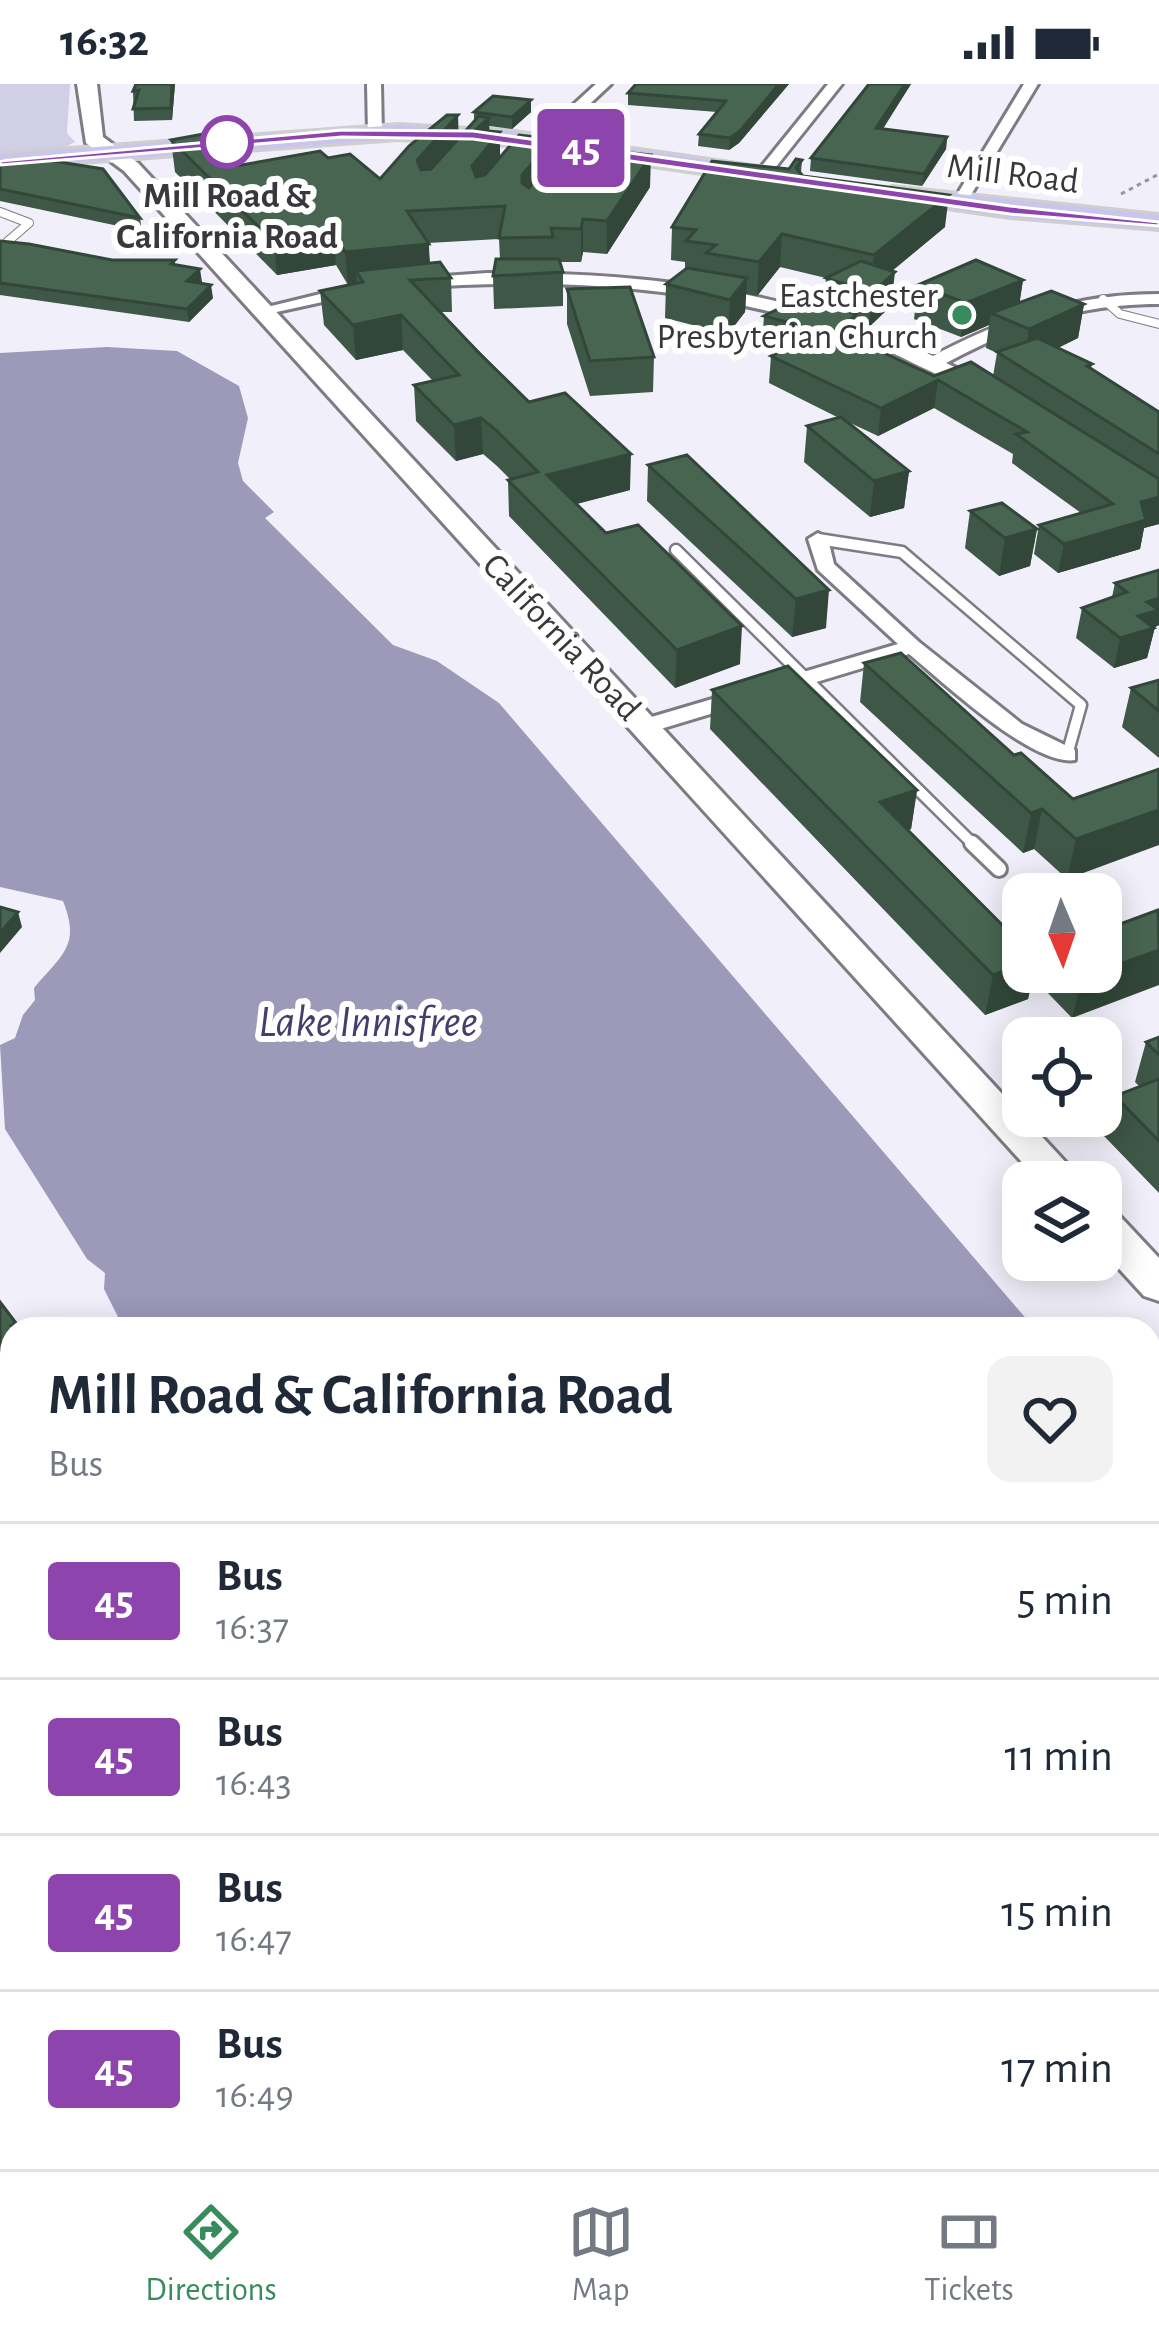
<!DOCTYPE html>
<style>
:root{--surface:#fff;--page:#f2f2f3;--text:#1f2937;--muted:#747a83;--line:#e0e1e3;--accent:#388b5c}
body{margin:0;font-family:"Alegreya Sans",sans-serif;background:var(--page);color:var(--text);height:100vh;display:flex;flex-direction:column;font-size:45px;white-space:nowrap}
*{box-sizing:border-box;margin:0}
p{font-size:39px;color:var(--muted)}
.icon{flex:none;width:66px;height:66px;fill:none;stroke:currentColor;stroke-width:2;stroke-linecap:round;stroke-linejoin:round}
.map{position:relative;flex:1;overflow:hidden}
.drawer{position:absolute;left:0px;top:1233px;width:1161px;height:852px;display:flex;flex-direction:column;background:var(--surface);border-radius:36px 36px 0 0;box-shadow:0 6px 30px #0003}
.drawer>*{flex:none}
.badge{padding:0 24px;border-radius:9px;font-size:42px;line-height:78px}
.needle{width:78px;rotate:178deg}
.buttons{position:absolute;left:1002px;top:789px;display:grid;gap:24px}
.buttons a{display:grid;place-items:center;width:120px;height:120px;border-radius:24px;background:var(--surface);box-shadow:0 6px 30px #0003;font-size:60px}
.map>.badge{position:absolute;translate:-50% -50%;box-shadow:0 0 0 6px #fff}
.round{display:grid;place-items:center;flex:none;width:126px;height:126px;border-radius:24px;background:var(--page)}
.head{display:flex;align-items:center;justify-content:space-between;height:204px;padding:0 48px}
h1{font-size:57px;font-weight:700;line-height:90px}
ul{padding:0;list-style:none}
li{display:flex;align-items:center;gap:36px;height:156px;padding:0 48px;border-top:3px solid var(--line)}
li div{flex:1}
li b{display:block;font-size:45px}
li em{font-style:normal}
li .badge{min-width:132px;font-weight:700;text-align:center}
.status{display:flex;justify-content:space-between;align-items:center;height:84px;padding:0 60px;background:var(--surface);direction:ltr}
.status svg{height:33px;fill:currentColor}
.tab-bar{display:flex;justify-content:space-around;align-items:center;height:168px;border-top:3px solid var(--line);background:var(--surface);font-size:33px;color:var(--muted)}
.tab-bar a{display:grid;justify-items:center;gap:6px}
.tab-bar .current{color:var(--accent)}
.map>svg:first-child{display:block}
</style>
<div class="status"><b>16:32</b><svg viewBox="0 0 49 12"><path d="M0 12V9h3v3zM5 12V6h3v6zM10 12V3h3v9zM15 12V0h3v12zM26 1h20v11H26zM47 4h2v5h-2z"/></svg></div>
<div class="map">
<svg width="1159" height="2085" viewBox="0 0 1159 2085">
<rect width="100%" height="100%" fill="#f1f0fa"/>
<polygon fill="#d0cfe5" points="0,0 70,0 67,49 75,58 63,64 0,70"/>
<g fill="#9c99b9">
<path d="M107,263L177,267L239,302L248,334L238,379L243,397L274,428L265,434L393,561L437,577L499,619L1035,1245H124L104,1205L105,1189L87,1175L5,1045L0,961L15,954L23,931L35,916L34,904C62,870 81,862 63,817L0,803V269Z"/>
<polygon points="1149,1377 1159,1389 1159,2085 805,2085 802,2073 1149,2073"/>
</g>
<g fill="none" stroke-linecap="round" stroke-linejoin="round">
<defs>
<g id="lane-far2">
<polyline points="0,128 29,139 7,158"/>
<polyline points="1103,215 1120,230 1159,240"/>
</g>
<g id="lane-far1">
<polyline points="818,455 902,468 1081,621 1067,671"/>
<polyline points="676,466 975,762"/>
</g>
<polyline id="lane" points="972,759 999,785"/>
<g id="street">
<polygon points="367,0 381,0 382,49 375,53 368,49"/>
<polygon points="596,0 611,0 546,61 536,61 536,55"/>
<polygon points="828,0 842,0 767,94 757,94 757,88"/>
<polygon points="1024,0 1038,0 966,119 954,122 952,119"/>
<path d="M487,189C637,188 796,205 933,272C1007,233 1074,210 1159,210V220C1079,220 1017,241 946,279L988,299V307L982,308C933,293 889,263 839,247C701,202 560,193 415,204L407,199L415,194Z"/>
<polygon points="353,202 359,204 359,210 263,231 255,226"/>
<path d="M818,449L828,455L834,480L919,558L1022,640L1075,666V676C1033,683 942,597 909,570L654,647H638V637L898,560L818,486L808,455Z"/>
<polygon points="0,1602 12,1607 12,1653 0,1648"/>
<polygon points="273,2073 315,2073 320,2085 278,2085"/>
</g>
<g id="secondary">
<polygon points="77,0 97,0 103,53 138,79 1084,1098 1040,1098 124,87 86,59"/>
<polygon points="1101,1123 1115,1127 1159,1174 1159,1217 1144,1212 1101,1165"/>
</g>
<g id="primary">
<polygon points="398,41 507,47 765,84 776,91 765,98 507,61 398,55 0,84 0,70"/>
<polygon points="892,103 1159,131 1159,145 1010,133 884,115 880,110"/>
</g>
</defs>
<use href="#lane-far2" stroke="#7d7c85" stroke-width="10"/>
<use href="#lane-far1" stroke="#7d7c85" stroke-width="15"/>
<use href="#lane" stroke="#7d7c85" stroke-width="20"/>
<use href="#street" stroke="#7d7c85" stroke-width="6"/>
<use href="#secondary" stroke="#7d7c85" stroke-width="6"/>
<use href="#primary" stroke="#cfcfd0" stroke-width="6"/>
<polyline stroke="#97969d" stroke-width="3" stroke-dasharray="4.5 4.5" stroke-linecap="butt" points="1121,110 1159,90"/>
<use href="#lane-far2" stroke="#fff" stroke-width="8"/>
<use href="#lane-far1" stroke="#fff" stroke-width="10"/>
<use href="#lane" stroke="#fff" stroke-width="14"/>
<use href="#street" fill="#fff" fill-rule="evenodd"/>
<use href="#secondary" fill="#fff" fill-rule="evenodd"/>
<use href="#primary" fill="#cac5ec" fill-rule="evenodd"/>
</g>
<g fill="#3e5747">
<polygon points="175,0 172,36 134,37 133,7"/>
<polygon points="636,0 789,0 739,59 729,66 698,62 699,50 717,28 628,21 628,9"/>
<polygon points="869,0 911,0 883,45 947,53 946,65 922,102 810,87 811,74"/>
<polygon points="531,16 531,28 512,45 489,42 489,47 500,48 500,73 553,78 590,47 590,44 620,47 611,59 596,57 596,65 650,103 607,170 583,168 581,178 560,178 563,188 563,222 494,225 493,192 500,175 499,155 428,159 430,179 451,194 452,228 441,228 529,318 630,406 577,420 740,580 675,604 509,432 508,396 510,395 497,382 483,370 456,377 416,337 414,301 433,297 403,266 356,276 324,241 320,207 348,201 336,181 277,191 175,88 171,56 236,82 328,74 380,95 459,54 474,37 474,28"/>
<polygon points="802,76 801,89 803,92 945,143 892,187 891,222 869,243 855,239 854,255 934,292 993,292 997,269 986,264 989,241 961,253 914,235 918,201 1023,196 1019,219 1084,220 1078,254 1058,264 1092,280 1091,284 1159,328 1159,440 1144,444 1140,465 1058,489 1034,470 1039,441 1081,429 1012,379 1013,370 934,324 878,352 846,337 909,387 904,424 870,433 804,378 807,342 839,334 769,299 771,272 785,266 762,260 764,232 823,220 826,194 780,183 757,212 746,210 745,228 728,250 665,234 666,200 685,185 685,178 671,176 672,143 789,85"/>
<polygon points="0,77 140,134 142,147 0,117"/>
<polygon points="0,157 112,176 175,176 175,181 202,198 200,199 213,214 189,238 0,211"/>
<polygon points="567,205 654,273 653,308 590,312 567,240"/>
<polygon points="687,371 826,544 792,553 647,417 648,381"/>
<polygon points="970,427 1037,445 1030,482 999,492 965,464"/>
<polygon points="1159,486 1159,541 1155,543 1147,574 1114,584 1076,554 1082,524 1112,513 1115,499"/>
<polygon points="864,579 1014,671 1073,715 1159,685 1067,795 1034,765 1023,769 860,618"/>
<polygon points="1159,596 1159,674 1122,643 1131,604"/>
<polygon points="712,606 917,706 911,745 908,746 1023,888 1034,888 1028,915 985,931 710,645"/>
<polygon points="1047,888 1101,888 1072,934 1043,904"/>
<polygon points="1159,953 1159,1109 1104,1052 1115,1012 1140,1003 1135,998 1146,958"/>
<polygon points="480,2073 577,2073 586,2085 486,2085 480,2077"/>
</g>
<g fill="#324739">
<polygon points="172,0 175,0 172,36 171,24"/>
<polygon points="779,0 789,0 739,59 729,66 730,54"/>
<polygon points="905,0 911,0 875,56 876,44"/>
<polygon points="531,16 531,28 512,45 512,33"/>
<polygon points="458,31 459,62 419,108 417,76"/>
<polygon points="489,34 490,60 500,48 500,80 473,114 472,82 475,46"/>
<polygon points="620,35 620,47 611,59 611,47"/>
<polygon points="596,48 596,80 584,64"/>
<polygon points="947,53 946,65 922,102 924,90"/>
<polygon points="553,55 553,87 523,124 522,91"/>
<polygon points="651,71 650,103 607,170 607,137"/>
<polygon points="949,111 945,143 870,205 874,171"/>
<polygon points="583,135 583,168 581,178 581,145"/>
<polygon points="333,147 336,181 277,191 274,158"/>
<polygon points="782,150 780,183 757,212 759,178"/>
<polygon points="429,160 430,194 356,187 357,200 348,201 345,168"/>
<polygon points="200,185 202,198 189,211 187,197"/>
<polygon points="895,188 891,222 869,243 872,209"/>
<polygon points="747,194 745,228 728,250 730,216"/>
<polygon points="1023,196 1018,230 991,229 989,241 961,253 966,219"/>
<polygon points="211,201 213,214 189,238 187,225"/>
<polygon points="1084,220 1078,254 1024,280 1029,245"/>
<polygon points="856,230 854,257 838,248"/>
<polygon points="401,231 403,266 356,276 353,241"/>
<polygon points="938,296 934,324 878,352 881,324"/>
<polygon points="481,334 483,370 456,377 454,341"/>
<polygon points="631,370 630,406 548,427 547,391"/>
<polygon points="909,387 904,424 870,433 874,397"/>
<polygon points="1159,413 1159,440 1144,444 1140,465 1058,489 1064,460 1141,418"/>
<polygon points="1037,445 1030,482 999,492 1005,454"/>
<polygon points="829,506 826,544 792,553 796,515"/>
<polygon points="1159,514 1159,541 1155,543 1147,574 1114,584 1120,554 1138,532 1147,518"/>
<polygon points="742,542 740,580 675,604 677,566"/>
<polygon points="917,706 911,745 875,757 880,718"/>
<polygon points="1042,725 1034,765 1023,769 1031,729"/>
<polygon points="1159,726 1159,761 1067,795 1076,755"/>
<polygon points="18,828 22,843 0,869 0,849"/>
<polygon points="1159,866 1159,901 1072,934 1082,894"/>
<polygon points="1023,880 1023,888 1034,888 1028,915 985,931 993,891"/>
<polygon points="12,1263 12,1281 0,1288 0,1270"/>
<polygon points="12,1852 12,1869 0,1877 0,1860"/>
<polygon points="11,1910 12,1925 0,1934 0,1917"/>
<polygon points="138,2073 141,2073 145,2082 141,2085 122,2085"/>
</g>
<g fill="#486552" stroke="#324739" stroke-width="3">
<polygon points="136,0 172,0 171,24 133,25 139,6 133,7"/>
<polygon points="636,0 779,0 740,47 730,54 699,50 726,17 628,9"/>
<polygon points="869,0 905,0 876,44 947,53 924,90 811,74"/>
<polygon points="493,12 531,16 512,33 474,28"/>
<polygon points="610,25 620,35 611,47 590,44"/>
<polygon points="447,31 458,31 417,76 421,86 431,85 479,32 489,34 475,46 500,48 472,82 476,93 485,91 519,51 553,55 522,91 522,99 529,104 582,46 596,48 584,64 651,71 607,137 583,135 581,145 551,144 553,153 499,154 505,122 407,127 429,160 345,168 333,147 274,158 171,56 203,50 236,82 320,67 328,74 350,70 380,95 409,62"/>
<polygon points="796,75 802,76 796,84 803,92 949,111 874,171 782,150 759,178 706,169 716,161 686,157 696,146 672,143 712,77 789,85"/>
<polygon points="0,77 53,77 103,85 140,134 0,105"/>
<polygon points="0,157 29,160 112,176 175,176 171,180 200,185 187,197 211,201 187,225 0,199"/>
<polygon points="496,175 559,175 563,188 493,192"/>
<polygon points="976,176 1023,196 966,219 918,201"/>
<polygon points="861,177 895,188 872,209 826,194"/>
<polygon points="440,178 451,194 410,196 478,268 529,318 565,309 631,370 547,391 606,449 638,441 742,542 677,566 508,396 538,388 496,346 481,334 454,341 414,301 459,291 401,231 353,241 320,207 363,198 356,187"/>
<polygon points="687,184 747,194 730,216 666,200"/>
<polygon points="630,203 654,273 590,277 567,205"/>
<polygon points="1051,207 1084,220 1029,245 991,229"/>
<polygon points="802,213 856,230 838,248 934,292 971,278 1159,395 1159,413 1141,418 1146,436 1064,460 1039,441 1113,420 1016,350 1027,348 938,296 881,324 771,272 825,248 764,232"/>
<polygon points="1037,254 1092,280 1087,282 1159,328 1159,370 997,268"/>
<polygon points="841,333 909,387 874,397 807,342"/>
<polygon points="687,371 829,506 796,515 648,381"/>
<polygon points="1002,419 1037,445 1005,454 970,427"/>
<polygon points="1159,486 1159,514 1147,518 1159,526 1138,532 1154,544 1120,554 1082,524 1127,508 1115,499"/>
<polygon points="901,569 1014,671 1021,669 1073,715 1159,685 1159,726 1076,755 1042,725 1031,729 864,579"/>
<polygon points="788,582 917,706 880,718 1023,862 1023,880 993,891 712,606"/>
<polygon points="1159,596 1159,627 1131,604"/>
<polygon points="0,823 18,828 0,849"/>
<polygon points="1158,826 1159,866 1101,887 1101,847"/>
<polygon points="1076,888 1098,888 1082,894"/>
<polygon points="1159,953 1159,971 1146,958"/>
<polygon points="1159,995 1159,1057 1115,1012"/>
<polygon points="0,1218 16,1239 11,1242 13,1245 12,1263 0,1270"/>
<polygon points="0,1283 12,1302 12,1424 7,1427 0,1415"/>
<polygon points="0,1831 12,1852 0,1860"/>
<polygon points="0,1890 11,1910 0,1917"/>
<polygon points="12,1988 12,2073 138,2073 122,2085 0,2085 0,1997"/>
<polygon points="484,2073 577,2073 586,2085 493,2085"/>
<polygon points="602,2077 608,2085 593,2085"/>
</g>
<polygon fill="#8e44ad" stroke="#fff" stroke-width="3" points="342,46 473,47 1010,122 1159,138 1159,142 1010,130 473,55 342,53 0,81 0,77"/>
<circle fill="#fff" stroke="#8e44ad" stroke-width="6" cx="227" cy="58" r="24"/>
<circle fill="#388b5c" stroke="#fff" stroke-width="4.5" cx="962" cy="231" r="12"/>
<g text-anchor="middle" stroke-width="12" stroke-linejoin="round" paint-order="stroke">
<g font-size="36" fill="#38373b" stroke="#fff">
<text transform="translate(1013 88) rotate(7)" y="13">Mill Road</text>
<text transform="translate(563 552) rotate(47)" y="13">California Road</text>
</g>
<g font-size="36" font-weight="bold" fill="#38373b" stroke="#fff">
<text x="227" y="123">Mill Road &amp;<tspan x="227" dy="41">California Road</tspan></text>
</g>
<g font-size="36" fill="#38373b" stroke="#fff" text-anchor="end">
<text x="938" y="223">Eastchester<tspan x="938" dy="41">Presbyterian Church</tspan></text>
</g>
<g font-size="45" font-style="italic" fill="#453e6c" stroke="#fff">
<text x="368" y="952">Lake Innisfree</text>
</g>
</g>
</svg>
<div class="buttons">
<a><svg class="needle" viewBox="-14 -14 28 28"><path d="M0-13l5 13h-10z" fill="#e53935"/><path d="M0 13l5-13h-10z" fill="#747a83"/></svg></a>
<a><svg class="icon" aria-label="locate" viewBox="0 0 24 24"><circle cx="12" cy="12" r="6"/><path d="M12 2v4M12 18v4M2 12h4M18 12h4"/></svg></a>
<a><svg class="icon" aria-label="layers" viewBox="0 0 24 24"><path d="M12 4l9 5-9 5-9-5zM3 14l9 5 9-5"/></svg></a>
</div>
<b class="badge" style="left:581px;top:64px;background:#8e44ad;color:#fff">45</b>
<section class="drawer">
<div class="head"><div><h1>Mill Road &amp; California Road</h1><p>Bus</p></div><a class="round"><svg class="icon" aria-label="heart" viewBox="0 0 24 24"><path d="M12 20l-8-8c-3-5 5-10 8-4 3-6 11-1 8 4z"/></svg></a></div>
<ul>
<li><span class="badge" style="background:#8e44ad;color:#fff">45</span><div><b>Bus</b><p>16:37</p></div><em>5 min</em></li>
<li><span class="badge" style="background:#8e44ad;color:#fff">45</span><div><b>Bus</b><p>16:43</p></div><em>11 min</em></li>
<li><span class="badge" style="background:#8e44ad;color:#fff">45</span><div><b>Bus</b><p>16:47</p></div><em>15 min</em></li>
<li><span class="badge" style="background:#8e44ad;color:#fff">45</span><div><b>Bus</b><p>16:49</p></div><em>17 min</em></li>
</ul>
</section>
</div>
<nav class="tab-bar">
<a class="current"><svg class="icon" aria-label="directions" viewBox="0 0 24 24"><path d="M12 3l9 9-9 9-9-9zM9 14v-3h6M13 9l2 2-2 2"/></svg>Directions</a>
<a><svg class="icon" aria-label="map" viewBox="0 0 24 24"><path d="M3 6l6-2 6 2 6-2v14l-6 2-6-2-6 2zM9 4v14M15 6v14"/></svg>Map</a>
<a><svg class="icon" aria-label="tickets" viewBox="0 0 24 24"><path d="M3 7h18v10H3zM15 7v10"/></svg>Tickets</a>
</nav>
